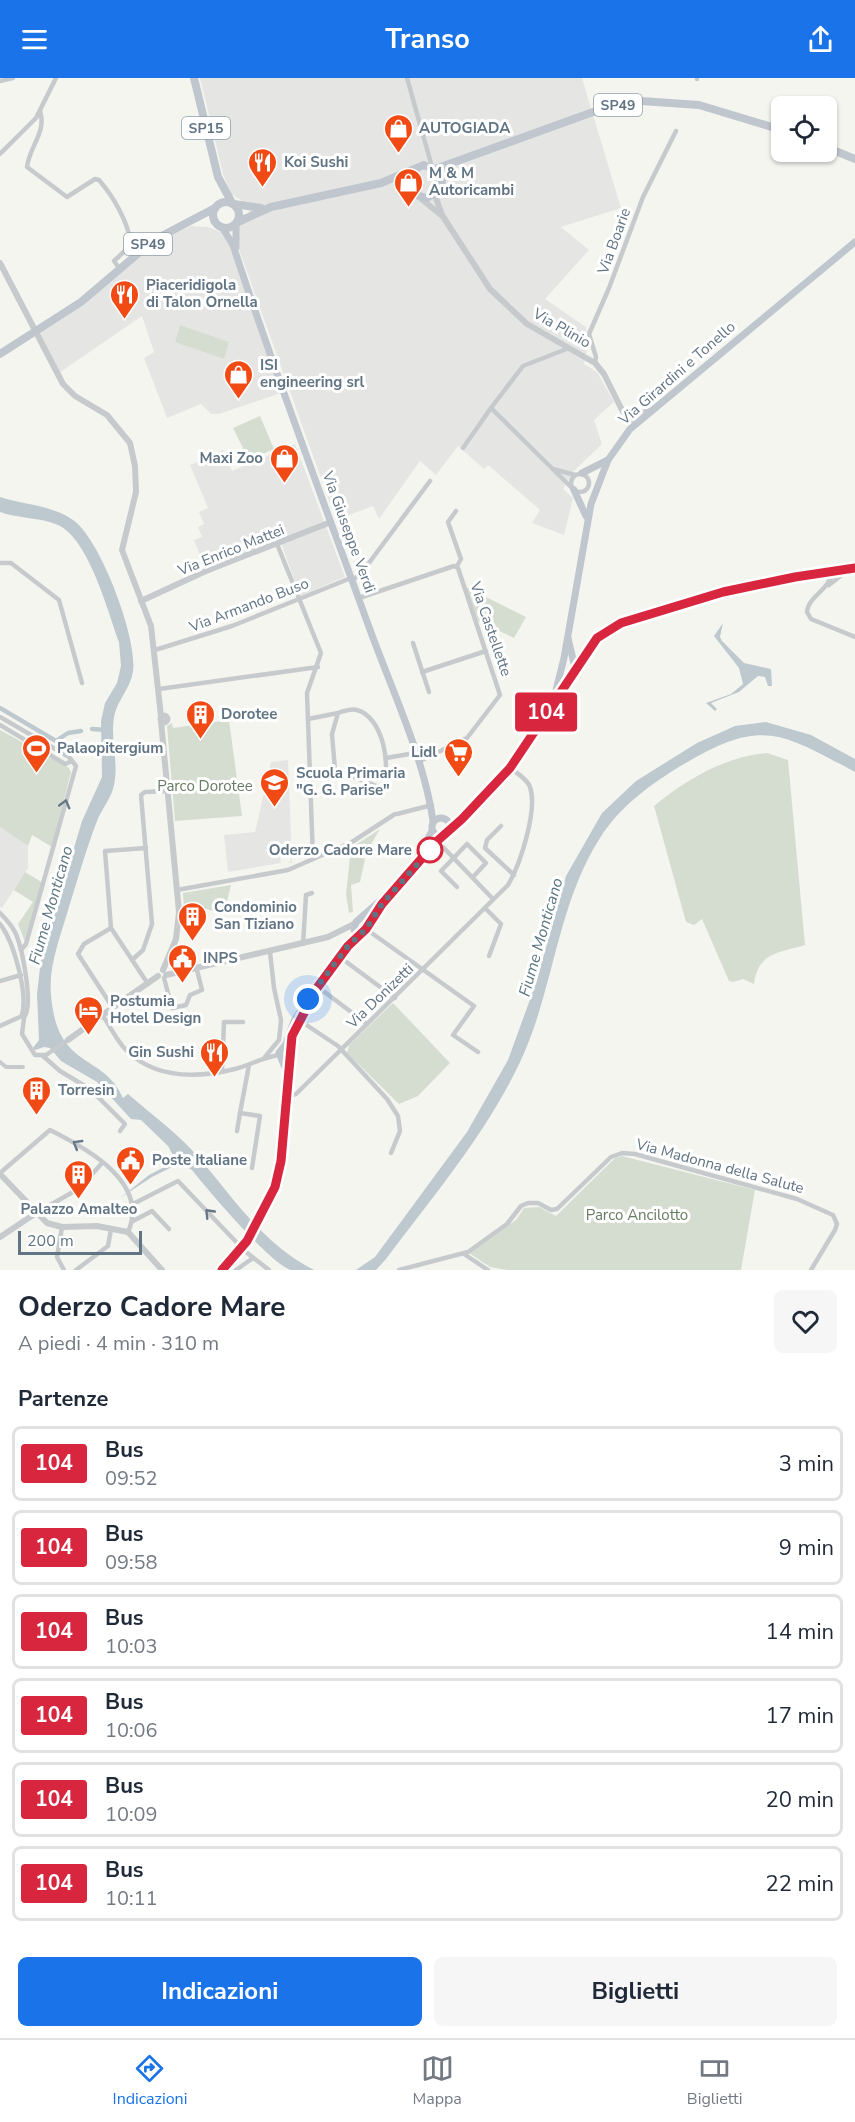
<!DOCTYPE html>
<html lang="it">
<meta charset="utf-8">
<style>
:root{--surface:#fff;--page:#f6f6f7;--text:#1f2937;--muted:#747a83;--line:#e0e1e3;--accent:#1a73e8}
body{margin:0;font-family:"Nunito Sans",sans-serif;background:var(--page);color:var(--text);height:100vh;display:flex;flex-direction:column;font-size:22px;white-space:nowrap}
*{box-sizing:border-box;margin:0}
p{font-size:20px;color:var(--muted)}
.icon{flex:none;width:33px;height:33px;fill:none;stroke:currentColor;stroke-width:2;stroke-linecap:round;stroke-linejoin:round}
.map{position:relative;height:1192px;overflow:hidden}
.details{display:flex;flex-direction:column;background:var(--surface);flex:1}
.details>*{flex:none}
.badge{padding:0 12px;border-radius:4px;font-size:21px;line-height:39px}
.tools{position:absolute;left:771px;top:18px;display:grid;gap:12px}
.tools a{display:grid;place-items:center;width:66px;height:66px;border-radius:9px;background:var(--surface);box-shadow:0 2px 4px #0004;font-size:30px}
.scale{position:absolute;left:18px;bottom:15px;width:124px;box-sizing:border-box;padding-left:6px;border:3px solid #617484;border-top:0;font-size:16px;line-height:21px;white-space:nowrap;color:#617484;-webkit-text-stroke:4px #fff;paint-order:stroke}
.you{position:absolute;width:30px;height:30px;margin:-15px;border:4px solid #fff;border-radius:50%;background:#1a73e8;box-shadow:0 0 0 9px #1a73e833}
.map>.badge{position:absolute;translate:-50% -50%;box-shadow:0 0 0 3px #fff}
h2{padding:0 18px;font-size:22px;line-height:54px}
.round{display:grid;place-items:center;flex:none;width:63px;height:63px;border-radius:9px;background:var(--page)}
.head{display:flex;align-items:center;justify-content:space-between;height:102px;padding:0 18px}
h1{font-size:28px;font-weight:700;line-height:45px}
.cta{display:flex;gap:12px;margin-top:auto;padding:12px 18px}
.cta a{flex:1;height:69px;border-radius:9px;background:var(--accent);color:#fff;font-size:24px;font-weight:700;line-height:69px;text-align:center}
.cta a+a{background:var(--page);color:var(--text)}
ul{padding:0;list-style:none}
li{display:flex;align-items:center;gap:18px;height:75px;margin:0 12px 9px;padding:0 6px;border:3px solid var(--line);border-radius:9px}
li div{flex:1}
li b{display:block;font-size:22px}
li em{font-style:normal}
li .badge{min-width:66px;font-weight:700;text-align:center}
header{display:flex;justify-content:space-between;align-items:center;height:78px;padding:0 18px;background:var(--accent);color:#fff;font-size:27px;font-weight:700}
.tab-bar{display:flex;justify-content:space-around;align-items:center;height:84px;border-top:2px solid var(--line);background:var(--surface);font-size:16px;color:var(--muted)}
.tab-bar a{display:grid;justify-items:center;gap:3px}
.tab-bar .active{color:var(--accent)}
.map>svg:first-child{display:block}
</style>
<header><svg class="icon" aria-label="menu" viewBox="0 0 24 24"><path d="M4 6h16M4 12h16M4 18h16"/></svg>Transo<svg class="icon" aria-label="share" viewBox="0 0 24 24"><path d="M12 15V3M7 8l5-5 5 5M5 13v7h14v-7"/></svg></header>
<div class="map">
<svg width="855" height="1192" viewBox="0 0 855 1192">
<rect width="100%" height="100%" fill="#f5f5f0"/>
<g fill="#e5e6e4">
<polygon points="200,0 582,0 621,130 561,149 589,172 545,221 586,249 588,267 584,286 597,294 614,324 594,342 602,366 573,394 563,411 573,420 564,457 532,445 540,432 488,387 484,391 458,368 436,397 420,383 379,441 373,428 336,442 236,163 237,151 241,143 250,138 247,126 231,116 223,96"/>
<polygon points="191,148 208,149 221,154 231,168 284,314 219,336 211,336 201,326 167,340 144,280 154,274 142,238 56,297 36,256 166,159"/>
<polygon points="295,366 345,499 300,518 280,462 205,491 194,462 202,459 198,449 204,446 199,434 208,430 190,387 223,372 232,393"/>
<polygon points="288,682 292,785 288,785 291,782 287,765 278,767 281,785 228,794 224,757 255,754 271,684"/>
<polygon points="0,749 28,768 28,790 2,830 0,829"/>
</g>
<g fill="#d5ddd1">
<polygon points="180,247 229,264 224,281 175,264"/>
<polygon points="260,338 274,371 249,382 233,350"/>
<polygon points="466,509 526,539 514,560 478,543"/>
<polygon points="229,642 242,738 175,743 167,648 172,645 173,650"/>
<polygon points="0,652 68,689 71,694 52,769 32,757 28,768 0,749"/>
<path d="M767,675L788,682L805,867C779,875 758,874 754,906L743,901L733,904L729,903L702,841L694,847L686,844L654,728C685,702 726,678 767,675Z"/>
<polygon points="380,751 363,780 365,781 360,804 351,807 353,834 349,835 346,816 350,779 356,773 354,768"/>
<polygon points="25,794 43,805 25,864 18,846 33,824 14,812"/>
<polygon points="231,807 224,836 202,830 184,831 183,815"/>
<polygon points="393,925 450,985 418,1018 399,1026 347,975 349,967"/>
<polygon points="622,1078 755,1112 741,1192 507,1192 490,1189 469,1175 516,1142 524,1130 539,1129 556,1138 615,1080"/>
</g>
<g fill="#bdc9ce">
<path d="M0,419C24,427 52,427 73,442C100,460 138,561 133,593C131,610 117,622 114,639C110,662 120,687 113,711C110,722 101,732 97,743C86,772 78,800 69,829C61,857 48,888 51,917C57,993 103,974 123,1020L128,1016C152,1037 179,1056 200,1081C235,1122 264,1167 314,1192C308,1192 298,1192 291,1192C271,1187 207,1111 192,1092L180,1085L152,1099L120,1120L149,1097L176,1083L168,1068L141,1042L131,1041L97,1004L61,983L50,970L44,969L35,972L33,970L39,962L37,916L41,881L82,743L102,699L101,643L105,625L117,605L121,588L119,564C108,534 89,461 58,447C40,439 19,441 0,434Z"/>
<polygon points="723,545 720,559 722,563 744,585 771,591 772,608 768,608 765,599 758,598 739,614 711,625 717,631 715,633 706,625 731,616 743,606 739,590 714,558"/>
<path d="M766,644L811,657L855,681V694C782,655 762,639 684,686C652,705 620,728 600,760C557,827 554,911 521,982C487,1055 434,1117 386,1181L376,1192H356L375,1179L467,1054L508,982L536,905L566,798L602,735L636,703L697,665L735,648Z"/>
</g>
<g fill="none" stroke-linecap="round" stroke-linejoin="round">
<g stroke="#bdc9ce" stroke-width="4.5">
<polyline points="0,630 56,663 68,655 81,653"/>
<polyline points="92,651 107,652"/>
</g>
<polyline stroke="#c7cacd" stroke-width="4" points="0,984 6,989 23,989"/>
<g stroke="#c7cacd" stroke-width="4.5">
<polyline points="407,0 432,89"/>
<polyline points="697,1 697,0"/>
<polyline points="0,3 13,0"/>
<path d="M40,33C47,54 29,69 27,89L67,119L95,101L99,102C113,118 129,145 131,167L114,183L119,190"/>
<polyline points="0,76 36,40 56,0"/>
<polyline points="569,270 523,288 491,330 574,412"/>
<polyline points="595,285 596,279 589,256 609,210 643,119 676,53"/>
<polyline points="463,370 491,330"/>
<polyline points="553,391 575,397"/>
<circle cx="580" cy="405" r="9"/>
<polyline points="456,433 448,444 461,481 457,488"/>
<polyline points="277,466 321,575 307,615 313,781"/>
<polyline points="0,485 11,485 59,522 82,605"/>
<path d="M832,494C830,512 808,518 807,534L811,541L855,559"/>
<polyline points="352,502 360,497 430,403"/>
<polyline points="829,507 848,492"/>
<polyline points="359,520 454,488 458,490 500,617 467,660 418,684"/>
<polyline points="413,565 429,614"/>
<polyline points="155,572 232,548 351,500"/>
<polyline points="422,594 486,573"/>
<polyline points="159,611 318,589"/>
<polyline points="0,639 69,679 76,688 26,866 21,872"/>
<path d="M308,641L338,635L332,656L335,692L382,710C392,689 383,639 357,632C351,630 344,633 338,635"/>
<polyline points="0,647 65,686 72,683"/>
<polyline points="386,680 415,675"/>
<polyline points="397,736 432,727"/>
<polyline points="501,748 487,762 485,770 514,797"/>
<polyline points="443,769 493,821"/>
<polyline points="146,770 105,773 111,850 148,906"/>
<polyline points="457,809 441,793 467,766 486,785 473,799"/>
<polyline points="177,812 288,792 352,764 395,736"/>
<polyline points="485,830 501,846 489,878"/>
<path d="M0,835C6,841 11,846 15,854C22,869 33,923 25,938"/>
<path d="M0,846C14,864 28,915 22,937"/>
<polyline points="111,850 84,866 78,876 111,927"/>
<polyline points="366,851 474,928 453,957 478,974"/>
<polyline points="303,866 306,817 312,815"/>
<polyline points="341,880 395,920"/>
<polyline points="132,882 143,872 152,846 141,717 145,714 167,713"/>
<polyline points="164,900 172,930 186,927 190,917 202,912 197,892"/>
<polyline points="0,903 21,897"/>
<polyline points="318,909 367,946"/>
<path d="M103,938C110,948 117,963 126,972C155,1001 198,1000 235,991C251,987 263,979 279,977"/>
<polyline points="24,940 22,956 35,977 46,977 68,962"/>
<polyline points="299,942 338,968 387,1021 398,1038 400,1053 391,1075"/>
<polyline points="0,948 22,938"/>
<polyline points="43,978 60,993 90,1011 125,1046 120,1053"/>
<polyline points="265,979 279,962 281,942 274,910 270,874"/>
<polyline points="249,987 240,1035 260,1038 252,1090"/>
<polyline points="222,994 224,944 243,944"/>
<path d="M288,1018L296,1016L508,807C520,787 538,732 530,709C527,701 517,695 510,690"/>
<polyline points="237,1053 240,1035"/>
<path d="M0,1095L50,1052C86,1070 150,1104 128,1154"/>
<polyline points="133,1126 178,1103 239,1167"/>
<polyline points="36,1135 80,1110 102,1085"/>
<polyline points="133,1143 152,1133 169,1151"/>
<polyline points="62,1149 57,1179 64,1192"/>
<polyline points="246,1174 269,1192"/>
<polyline points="464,1176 488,1192"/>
<polyline points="76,1192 108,1168 111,1151"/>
<polyline points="236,1192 253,1180"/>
<polyline points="399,1192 468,1174 507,1146 521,1128 528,1125 538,1125 551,1132 557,1131 611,1079 622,1075 635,1076 797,1121 833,1137 837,1146 835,1152 811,1192"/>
</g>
<g stroke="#c7cacd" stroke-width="6">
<polyline points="435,117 442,137 490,211 527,246 595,285 604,296 625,338 637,345"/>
<polyline points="419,119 441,137"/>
<polyline points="0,185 63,306 75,318 107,337 130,365 135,388 136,414 122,472 151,548 161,638"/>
<polyline points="627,334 637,336 650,333"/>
<polyline points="141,523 206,493 331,444"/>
<circle cx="164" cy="641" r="3.5"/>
<polyline points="161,643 179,834 176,861 163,892"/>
<polyline points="166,897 328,859 356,845"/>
<polyline points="115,928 158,898"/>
<polyline points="68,962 111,931"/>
<polyline points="0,1096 47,1145 62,1149 97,1148 128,1154 162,1192"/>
<polyline points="0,1159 36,1135"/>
</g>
<g stroke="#bfc6cd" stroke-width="7">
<path d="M222,149L233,167C275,296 323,422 369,549C391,610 424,679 433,743"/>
<polyline points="236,169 236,145"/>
<polyline points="582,395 608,382"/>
<polyline points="574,412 586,438"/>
<polyline points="568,560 575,590"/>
<polyline points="553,624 564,580 591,426 608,382 630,351 855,164"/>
<circle cx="441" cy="749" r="9"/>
<polyline points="449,754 510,690 589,569 606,552 723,514 795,499 855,490"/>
<polyline points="415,785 432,753"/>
<polyline points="359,856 354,852 356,844 381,822"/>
<polyline points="290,994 292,960"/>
<polyline points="222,1192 247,1163 275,1109 281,1083 286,992 279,975 286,966 294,943 308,921 441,758"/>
</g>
<g stroke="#bfc6cd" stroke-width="8">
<polyline points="194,0 218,99 232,125"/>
<polyline points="826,69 855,81"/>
<polyline points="435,91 593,34 641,23 699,27 782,52"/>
<circle cx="226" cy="137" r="13"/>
<polyline points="234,126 261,130"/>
<polyline points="238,144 271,129 381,105 424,87 439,94 442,103 438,113 427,120 416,117 409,103 413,92"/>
<polyline points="0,276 81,224 154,162 215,130"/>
</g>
</g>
<defs><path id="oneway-chevron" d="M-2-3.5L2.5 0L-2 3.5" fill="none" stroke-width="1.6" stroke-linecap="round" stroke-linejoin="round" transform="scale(1.5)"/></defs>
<g stroke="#667888">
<use href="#oneway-chevron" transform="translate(65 726) rotate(-75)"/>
<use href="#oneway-chevron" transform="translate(77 1066) rotate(-149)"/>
<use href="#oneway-chevron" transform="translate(209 1135) rotate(-134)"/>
</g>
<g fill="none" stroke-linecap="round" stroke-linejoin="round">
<defs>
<polyline id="line" points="222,1192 247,1163 275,1109 281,1083 292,958 317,910 348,868 366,851 382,826 436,764 462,741 510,690 597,560 621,545 723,514 795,499 855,490"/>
</defs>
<use href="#line" stroke="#fff" stroke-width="14"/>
<use href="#line" stroke="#d7263d" stroke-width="9"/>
<polyline stroke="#617484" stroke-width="6" stroke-dasharray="0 10.8" points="308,921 348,868 366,851 382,826 430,772"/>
</g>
<defs>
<symbol id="shop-pin" viewBox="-11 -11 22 30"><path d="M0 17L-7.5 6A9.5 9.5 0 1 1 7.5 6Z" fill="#f14a14" stroke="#fff"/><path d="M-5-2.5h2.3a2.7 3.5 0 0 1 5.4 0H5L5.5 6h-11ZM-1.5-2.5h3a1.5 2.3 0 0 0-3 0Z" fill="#fff"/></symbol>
<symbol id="restaurant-pin" viewBox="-11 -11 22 30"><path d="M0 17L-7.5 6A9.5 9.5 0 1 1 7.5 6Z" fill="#f14a14" stroke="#fff"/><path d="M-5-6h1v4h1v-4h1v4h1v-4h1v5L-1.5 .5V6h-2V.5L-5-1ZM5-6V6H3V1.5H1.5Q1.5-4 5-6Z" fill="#fff"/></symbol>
<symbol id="building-pin" viewBox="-11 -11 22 30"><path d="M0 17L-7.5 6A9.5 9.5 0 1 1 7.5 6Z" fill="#f14a14" stroke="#fff"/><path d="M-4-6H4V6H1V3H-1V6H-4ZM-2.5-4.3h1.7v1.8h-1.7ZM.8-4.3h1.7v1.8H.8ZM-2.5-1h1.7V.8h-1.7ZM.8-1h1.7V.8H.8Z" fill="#fff"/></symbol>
<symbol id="stadium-pin" viewBox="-11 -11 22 30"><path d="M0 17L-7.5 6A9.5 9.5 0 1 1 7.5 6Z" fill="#f14a14" stroke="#fff"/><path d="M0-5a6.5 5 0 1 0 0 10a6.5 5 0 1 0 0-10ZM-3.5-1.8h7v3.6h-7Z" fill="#fff"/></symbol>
<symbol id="supermarket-pin" viewBox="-11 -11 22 30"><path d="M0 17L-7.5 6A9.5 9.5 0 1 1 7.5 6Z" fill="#f14a14" stroke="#fff"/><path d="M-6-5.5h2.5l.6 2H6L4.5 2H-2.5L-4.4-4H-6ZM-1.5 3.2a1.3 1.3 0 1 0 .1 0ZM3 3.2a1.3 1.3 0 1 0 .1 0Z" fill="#fff"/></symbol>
<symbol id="school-pin" viewBox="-11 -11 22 30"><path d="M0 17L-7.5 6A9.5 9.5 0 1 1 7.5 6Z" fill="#f14a14" stroke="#fff"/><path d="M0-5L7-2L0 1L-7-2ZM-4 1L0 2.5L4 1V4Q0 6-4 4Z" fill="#fff"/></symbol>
<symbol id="civic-pin" viewBox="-11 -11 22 30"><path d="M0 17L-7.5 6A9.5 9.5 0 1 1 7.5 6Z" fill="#f14a14" stroke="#fff"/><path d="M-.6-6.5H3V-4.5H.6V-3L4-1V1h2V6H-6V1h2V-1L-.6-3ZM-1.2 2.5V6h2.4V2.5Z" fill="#fff"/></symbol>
<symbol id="hotel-pin" viewBox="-11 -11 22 30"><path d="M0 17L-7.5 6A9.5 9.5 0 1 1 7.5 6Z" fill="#f14a14" stroke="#fff"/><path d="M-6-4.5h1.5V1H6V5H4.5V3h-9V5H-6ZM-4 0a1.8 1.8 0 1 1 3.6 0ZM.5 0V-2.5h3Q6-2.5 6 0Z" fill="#fff"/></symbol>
</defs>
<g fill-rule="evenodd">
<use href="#shop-pin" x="382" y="34" width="33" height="45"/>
<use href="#restaurant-pin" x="246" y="68" width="33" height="45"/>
<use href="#shop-pin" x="392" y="88" width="33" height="45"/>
<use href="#restaurant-pin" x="108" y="200" width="33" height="45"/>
<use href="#shop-pin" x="222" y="280" width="33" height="45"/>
<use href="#shop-pin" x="268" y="364" width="33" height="45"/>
<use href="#building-pin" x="184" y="620" width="33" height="45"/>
<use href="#stadium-pin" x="20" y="654" width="33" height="45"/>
<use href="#supermarket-pin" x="442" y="658" width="33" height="45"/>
<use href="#school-pin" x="258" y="688" width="33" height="45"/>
<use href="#building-pin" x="176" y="822" width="33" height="45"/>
<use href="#civic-pin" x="166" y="864" width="33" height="45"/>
<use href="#hotel-pin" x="72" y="916" width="33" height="45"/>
<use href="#restaurant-pin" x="198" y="958" width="33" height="45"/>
<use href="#building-pin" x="20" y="996" width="33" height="45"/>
<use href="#civic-pin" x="114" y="1066" width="33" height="45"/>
<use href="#building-pin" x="62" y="1080" width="33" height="45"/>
</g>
<circle fill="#fff" stroke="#d7263d" stroke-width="3" cx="430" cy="772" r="12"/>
<g text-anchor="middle" stroke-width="6" stroke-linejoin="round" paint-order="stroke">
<g fill="#fff" stroke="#909ea9" stroke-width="1.5">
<rect x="594" y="16" width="48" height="22" rx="4.5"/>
<rect x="182" y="39" width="48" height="22" rx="4.5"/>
<rect x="124" y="155" width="48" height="22" rx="4.5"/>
</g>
<g font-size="14" font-weight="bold" fill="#617484">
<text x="618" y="32">SP49</text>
<text x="206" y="55">SP15</text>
<text x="148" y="171">SP49</text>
</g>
<g font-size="15" font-weight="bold" fill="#617484" stroke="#fff" text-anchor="start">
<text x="419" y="55">AUTOGIADA</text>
<text x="284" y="89">Koi Sushi</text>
<text x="429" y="100">M &amp; M<tspan x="429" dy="17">Autoricambi</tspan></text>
<text x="146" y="212">Piaceridigola<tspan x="146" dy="17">di Talon Ornella</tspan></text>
<text x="260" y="292">ISI<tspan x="260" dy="17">engineering srl</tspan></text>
<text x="263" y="385" text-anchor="end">Maxi Zoo</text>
<text x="221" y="641">Dorotee</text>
<text x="57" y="675">Palaopitergium</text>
<text x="437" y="679" text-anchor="end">Lidl</text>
<text x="296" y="700">Scuola Primaria<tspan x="296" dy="17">"G. G. Parise"</tspan></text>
<text x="214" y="834">Condominio<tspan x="214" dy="17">San Tiziano</tspan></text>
<text x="203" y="885">INPS</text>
<text x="110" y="928">Postumia<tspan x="110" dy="17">Hotel Design</tspan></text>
<text x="194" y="979" text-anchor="end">Gin Sushi</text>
<text x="58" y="1017">Torresin</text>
<text x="152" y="1087">Poste Italiane</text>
<text x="79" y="1136" text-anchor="middle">Palazzo Amalteo</text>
</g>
<g font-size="15" fill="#617484" stroke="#fff">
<text transform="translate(614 163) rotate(-70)" y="5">Via Boarie</text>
<text transform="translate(562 250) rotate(30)" y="5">Via Plinio</text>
<text transform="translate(677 295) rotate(-41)" y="5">Via Girardini e Tonello</text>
<text transform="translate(349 454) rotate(70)" y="5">Via Giuseppe Verdi</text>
<text transform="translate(231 472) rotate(-22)" y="5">Via Enrico Mattei</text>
<text transform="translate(249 527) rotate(-21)" y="5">Via Armando Buso</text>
<text transform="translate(491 551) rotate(71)" y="5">Via Castellette</text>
<text transform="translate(380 918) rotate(-44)" y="5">Via Donizetti</text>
<text transform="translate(720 1088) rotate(15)" y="5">Via Madonna della Salute</text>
</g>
<g font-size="15" fill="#667b61" stroke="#fff">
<text x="205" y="713">Parco Dorotee</text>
<text x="637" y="1142">Parco Ancilotto</text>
</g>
<g font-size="15" font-weight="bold" fill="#617484" stroke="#fff" text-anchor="end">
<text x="412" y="777">Oderzo Cadore Mare</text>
</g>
<g font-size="16" font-style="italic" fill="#5d7782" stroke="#fff">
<text transform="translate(50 827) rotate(-74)" y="6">Fiume Monticano</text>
<text transform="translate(540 859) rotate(-74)" y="6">Fiume Monticano</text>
</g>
</g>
</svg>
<div class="tools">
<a><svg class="icon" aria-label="locate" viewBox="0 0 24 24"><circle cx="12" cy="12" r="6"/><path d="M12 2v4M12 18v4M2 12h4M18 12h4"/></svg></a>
</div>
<div class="scale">200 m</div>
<div class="you" style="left:308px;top:921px"></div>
<b class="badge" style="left:546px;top:634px;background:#d7263d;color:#fff">104</b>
</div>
<section class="details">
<div class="head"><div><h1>Oderzo Cadore Mare</h1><p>A piedi · 4 min · 310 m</p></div><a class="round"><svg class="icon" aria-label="heart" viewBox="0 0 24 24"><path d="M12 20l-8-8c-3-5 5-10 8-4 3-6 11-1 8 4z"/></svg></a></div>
<h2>Partenze</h2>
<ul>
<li><span class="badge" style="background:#d7263d;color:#fff">104</span><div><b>Bus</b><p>09:52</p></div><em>3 min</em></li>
<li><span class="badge" style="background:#d7263d;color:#fff">104</span><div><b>Bus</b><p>09:58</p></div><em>9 min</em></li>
<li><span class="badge" style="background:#d7263d;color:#fff">104</span><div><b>Bus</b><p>10:03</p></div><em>14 min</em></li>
<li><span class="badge" style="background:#d7263d;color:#fff">104</span><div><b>Bus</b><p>10:06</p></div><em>17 min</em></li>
<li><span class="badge" style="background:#d7263d;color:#fff">104</span><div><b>Bus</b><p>10:09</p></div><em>20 min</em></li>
<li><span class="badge" style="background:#d7263d;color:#fff">104</span><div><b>Bus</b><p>10:11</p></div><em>22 min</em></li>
</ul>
<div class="cta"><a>Indicazioni</a><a>Biglietti</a></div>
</section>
<nav class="tab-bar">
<a class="active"><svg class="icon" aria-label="directions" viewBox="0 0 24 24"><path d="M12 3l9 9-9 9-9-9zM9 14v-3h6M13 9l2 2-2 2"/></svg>Indicazioni</a>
<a><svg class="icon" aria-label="map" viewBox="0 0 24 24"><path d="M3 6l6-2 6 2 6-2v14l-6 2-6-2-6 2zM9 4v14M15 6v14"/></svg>Mappa</a>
<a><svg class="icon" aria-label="tickets" viewBox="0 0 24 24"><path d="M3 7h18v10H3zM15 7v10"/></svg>Biglietti</a>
</nav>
